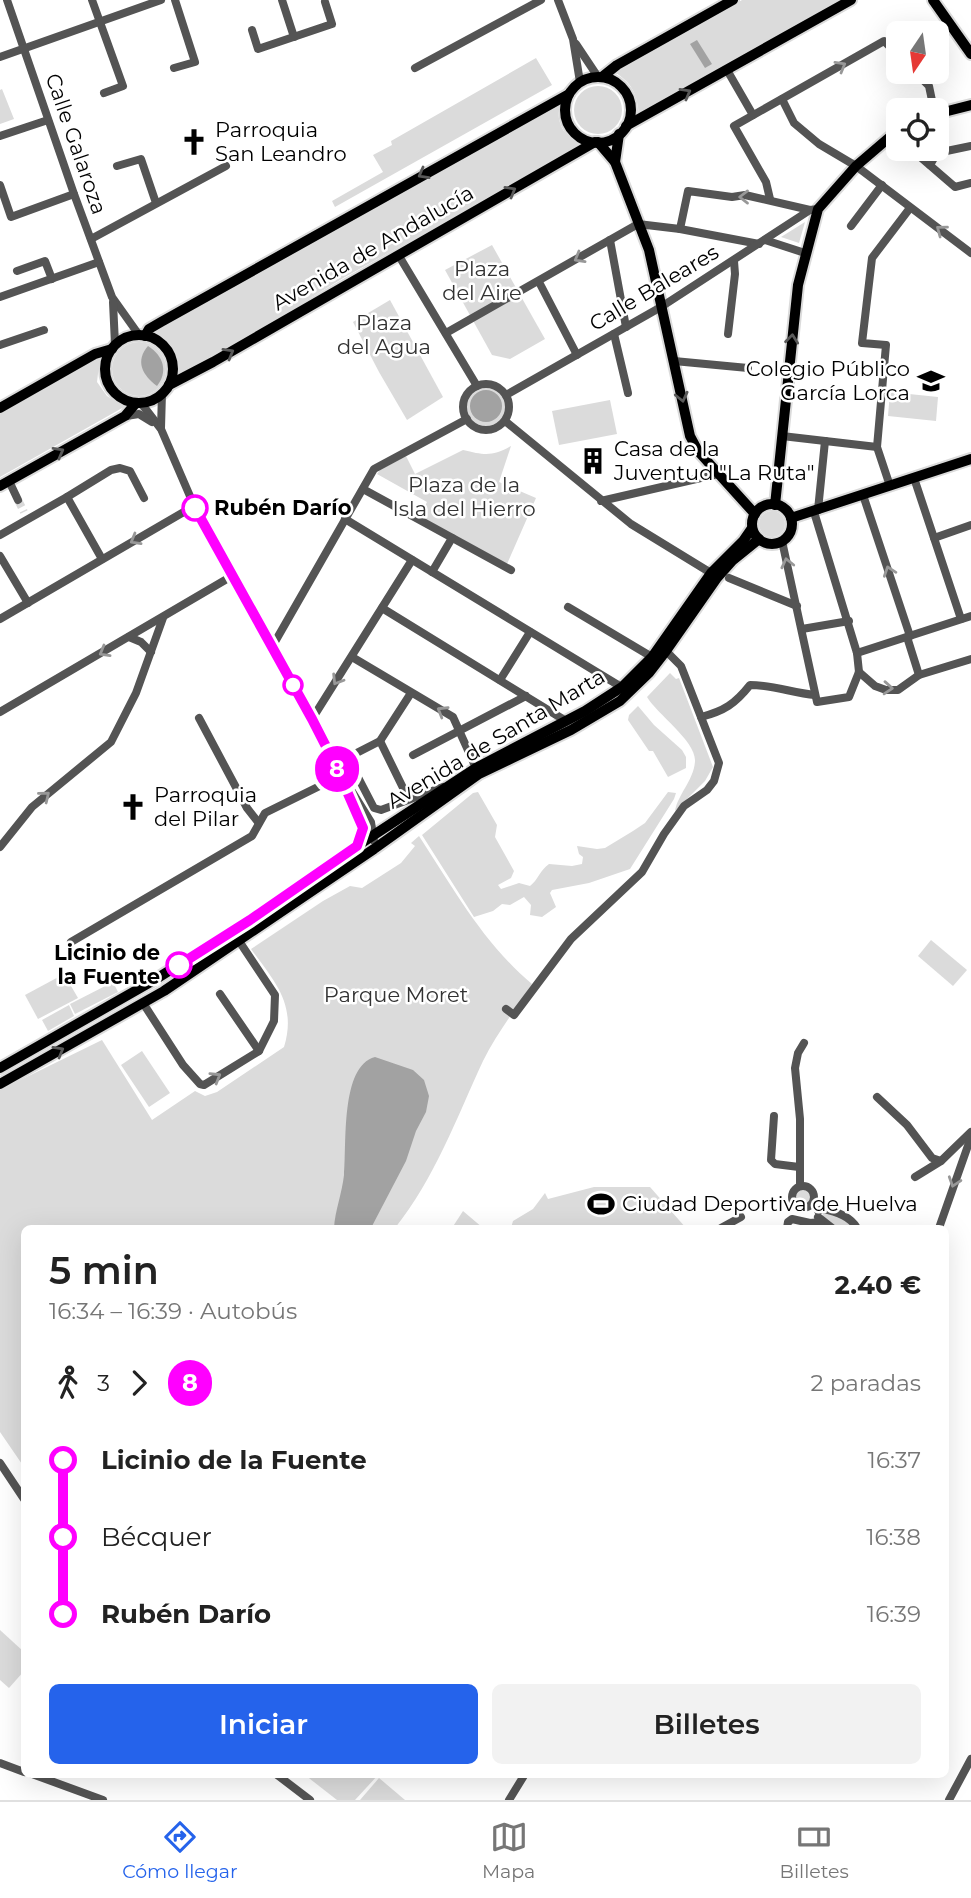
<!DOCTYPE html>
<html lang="es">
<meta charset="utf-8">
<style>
:root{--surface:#fff;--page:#f2f2f2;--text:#222;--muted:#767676;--line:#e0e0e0;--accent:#2563eb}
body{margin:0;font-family:Montserrat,sans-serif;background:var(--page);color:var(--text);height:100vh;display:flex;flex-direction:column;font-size:26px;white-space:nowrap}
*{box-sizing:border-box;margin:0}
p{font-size:23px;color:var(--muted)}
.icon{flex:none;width:38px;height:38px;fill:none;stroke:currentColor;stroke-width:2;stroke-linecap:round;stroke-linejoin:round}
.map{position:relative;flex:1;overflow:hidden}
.details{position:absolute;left:21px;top:1225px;width:928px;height:553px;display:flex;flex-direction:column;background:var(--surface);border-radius:10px;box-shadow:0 7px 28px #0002}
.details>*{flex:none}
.badge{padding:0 14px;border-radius:23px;font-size:24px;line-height:46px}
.needle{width:46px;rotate:193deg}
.controls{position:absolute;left:886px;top:21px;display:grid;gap:14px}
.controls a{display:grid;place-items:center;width:63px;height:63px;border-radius:10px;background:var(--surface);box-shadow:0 7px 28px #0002;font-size:35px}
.map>.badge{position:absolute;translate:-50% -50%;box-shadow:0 0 0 4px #fff}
.legs{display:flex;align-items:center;gap:10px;height:77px;padding:0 28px;font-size:23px}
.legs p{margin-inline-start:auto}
.head{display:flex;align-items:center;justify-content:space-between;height:119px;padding:0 28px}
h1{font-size:38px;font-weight:600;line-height:52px}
.action{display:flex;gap:14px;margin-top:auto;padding:14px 28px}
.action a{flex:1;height:80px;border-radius:10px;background:var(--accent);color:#fff;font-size:28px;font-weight:600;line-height:80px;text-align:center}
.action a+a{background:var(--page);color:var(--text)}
ul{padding:0 28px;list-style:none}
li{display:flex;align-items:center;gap:24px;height:77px;font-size:26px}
li i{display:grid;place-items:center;width:10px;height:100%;margin:0 9px;background:currentColor}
li i::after{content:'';width:18px;height:18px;margin:-9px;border:5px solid;border-radius:50%;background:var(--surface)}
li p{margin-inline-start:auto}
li:first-child i{background:linear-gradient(#0000 50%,currentColor 0)}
li:last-child i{background:linear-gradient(currentColor 50%,#0000 0)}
.tab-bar{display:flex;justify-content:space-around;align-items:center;height:98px;border-top:2px solid var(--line);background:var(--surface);font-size:19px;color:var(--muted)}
.tab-bar a{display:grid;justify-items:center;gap:4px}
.tab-bar .on{color:var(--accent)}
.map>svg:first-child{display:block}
</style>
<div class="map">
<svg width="971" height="1800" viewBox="0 0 971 1800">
<rect width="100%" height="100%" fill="#fff"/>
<g fill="#dbdbdb">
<path d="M742,0H842L639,118C638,96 633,83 614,72Z"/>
<polygon points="536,58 552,85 335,207 332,201 383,172 373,155 392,145 391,141"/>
<circle cx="598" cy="110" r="24"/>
<polygon points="2,89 14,119 0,124 0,90"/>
<path d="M558,102C558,126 561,135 585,144L345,277L179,378C180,354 172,343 152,330Z"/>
<polygon points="805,222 799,243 781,237"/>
<polygon points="492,245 545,339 510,359 492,355 445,270"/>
<polygon points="390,300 443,397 407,420 379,372 353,322"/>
<circle cx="139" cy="369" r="27"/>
<polygon points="100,357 97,382 107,396 124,407 0,477 0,413"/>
<circle cx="486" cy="407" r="21"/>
<polygon points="890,392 938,397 936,421 888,416"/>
<polygon points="610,400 617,434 559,445 552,411"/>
<path d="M511,446L499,482L536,498L507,564L420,516L427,502L377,474L380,470L406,456L415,474L463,450C484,455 492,457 511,446Z"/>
<circle cx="772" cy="524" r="13"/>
<path d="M670,673L676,679L679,678L713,767L705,781L675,811C678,794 694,780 695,761C696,741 657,714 647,697Z"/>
<polygon points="638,706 654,725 682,750 686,757 686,768 668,777 653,751 649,751 628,720 629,715"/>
<path d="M478,792L497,825L495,837L514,871L511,878L498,885L501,889L519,883L530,886C538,880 540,870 549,864L572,866L582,864L583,857L579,854L577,846L597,849L605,848L633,831L645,823L668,792L676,793L674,799L630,869L589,883L552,890L550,893L556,907L542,917L530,915L531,905L524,897L510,905L502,904L493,911L474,917L422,835L473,793Z"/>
<path d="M419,836C453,888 484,944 532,984C516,1009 496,1034 483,1061C457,1117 434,1180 395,1228H24V1467L0,1432V1090L102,1040L152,1120L195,1091L205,1096L217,1092L284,1047C297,1005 275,982 251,949L323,901L350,886L362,888L401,863L415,846L411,843Z"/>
<polygon points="931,940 967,970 953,986 918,956"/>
<polygon points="64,974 78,998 38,1019 25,995"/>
<polygon points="113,982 118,992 75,1014 70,1004"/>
<polygon points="69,1005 74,1016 48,1031 42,1020"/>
<polygon points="142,1051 170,1093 149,1107 121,1065"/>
<polygon points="594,1187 650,1187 686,1228 511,1228 513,1221 533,1209 545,1193 548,1199"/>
<circle cx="803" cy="1197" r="9"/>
<polygon points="463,1211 483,1228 452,1228"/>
<path d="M823,1213L844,1217L854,1228C840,1228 832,1228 822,1218Z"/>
<polygon points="0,1630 24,1652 24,1671 9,1688 0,1680"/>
<polygon points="305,1775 378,1775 355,1800 337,1800"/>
<polygon points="379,1778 405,1800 360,1800"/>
</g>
<g fill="#a2a2a2">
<polygon points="697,40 712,64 705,68 690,44"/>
<path d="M148,346C164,356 168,372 157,386C142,375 135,361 148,346Z"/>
<circle cx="486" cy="406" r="16"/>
<path d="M375,1057L413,1070L424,1080L429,1096L426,1112L416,1131L406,1161L371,1228H334C335,1211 342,1193 344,1175C347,1145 340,1066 375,1057Z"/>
</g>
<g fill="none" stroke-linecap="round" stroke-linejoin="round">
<polyline stroke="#d9d9d9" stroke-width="8" stroke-dasharray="8 4" stroke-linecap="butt" points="18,500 24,512"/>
<defs>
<g id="major">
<polyline points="933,0 971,54"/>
<polyline points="602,77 617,65 733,0"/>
<circle cx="598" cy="110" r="33"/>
<polyline points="936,114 971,105"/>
<polyline points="626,126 851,0"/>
<polyline points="598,142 615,162 649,250 690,436 698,451 755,514"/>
<polyline points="615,162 619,134"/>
<circle cx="139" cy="369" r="34"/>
<polyline points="145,336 149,329 161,322 569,94"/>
<polyline points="169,385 213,362 595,142"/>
<polyline points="0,408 95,354 112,349"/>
<polyline points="0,486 125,416 136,403"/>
<circle cx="772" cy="524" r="20"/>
<polyline points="775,505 798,285 818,209 856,166 898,130"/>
<polyline points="791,518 971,459"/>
<polyline points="0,1068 156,979 250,920 357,846 476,768 585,711 622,687 652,657 711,573 743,541 752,528"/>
<polyline points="0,1084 164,991 374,849 479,774 571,730 620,701 649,673 666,651 717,578 733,560 759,539"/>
</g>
</defs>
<use href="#major" stroke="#dbdbdb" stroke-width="14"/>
<g stroke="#545454" stroke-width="8">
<polyline points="7,0 74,194 112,297 139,335"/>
<polyline points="92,0 123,86 104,93"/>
<polyline points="282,0 294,37"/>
<polyline points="558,0 573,39 580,82"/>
<polyline points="252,30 258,49 332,24 325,2"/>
<polyline points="576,44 598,77"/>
<polyline points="0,57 161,0"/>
<polyline points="174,68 195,62 175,0"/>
<polyline points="415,68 541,0"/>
<polyline points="727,70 753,115"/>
<polyline points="915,72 929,86 934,110"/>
<polyline points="782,99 794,123 819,144 856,166 971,253"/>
<polyline points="0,136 48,120"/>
<polyline points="911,149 955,187 971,183"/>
<polyline points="930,165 937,153 971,146"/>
<polyline points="117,166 141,159 156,203"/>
<polyline points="0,185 11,217 74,194"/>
<polyline points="770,199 766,182 734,126 884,41 898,55"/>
<polyline points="851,226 882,185"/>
<polyline points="680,229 688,191 732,197 745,195 810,210"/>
<polyline points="91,239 226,166"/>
<polyline points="610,240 626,327"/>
<polyline points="765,240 805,253"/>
<polyline points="399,256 477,386"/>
<polyline points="17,271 45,261 52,279"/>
<polyline points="539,282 577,355"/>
<polyline points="0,297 99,262"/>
<polyline points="113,302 115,344"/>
<polyline points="446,333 638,224 680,229 759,244"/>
<polyline points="614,334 628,393"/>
<polyline points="728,334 735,274 734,261"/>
<polyline points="0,345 44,330"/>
<polyline points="674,361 748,368"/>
<circle cx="486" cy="407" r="23"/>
<polyline points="506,395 661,307 810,210 818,209"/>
<polyline points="141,403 161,429 199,517 335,764 371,822 374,841"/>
<polyline points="126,416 139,414 152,422"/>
<polyline points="505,421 631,524 711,573"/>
<polyline points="161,428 162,393"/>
<polyline points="782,436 877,447"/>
<polyline points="914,478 961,619"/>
<polyline points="9,481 18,500"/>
<polyline points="890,486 877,447 886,345 862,343 872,258 910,208"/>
<polyline points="363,489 511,570"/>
<polyline points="863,495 910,636"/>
<polyline points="67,497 111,470 120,468 130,471 144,498"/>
<polyline points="601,501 718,474"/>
<polyline points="818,510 825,441"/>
<polyline points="345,519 623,688"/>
<polyline points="0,535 67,497 102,559"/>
<polyline points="934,538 971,525"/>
<polyline points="782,541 817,702 849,697 859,672 857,653 814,512"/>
<polyline points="0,556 28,603"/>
<polyline points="432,572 452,538"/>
<polyline points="729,578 797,606"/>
<polyline points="568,607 652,657"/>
<polyline points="382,608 566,721"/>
<polyline points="0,619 194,506"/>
<polyline points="802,629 849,621"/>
<polyline points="129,637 141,642 151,652"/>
<polyline points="907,637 919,675"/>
<polyline points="272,647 374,469 467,419"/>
<polyline points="857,653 971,616"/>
<polyline points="352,657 453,717 476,768"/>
<polyline points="859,672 875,686 886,690 898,690 919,675 971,659"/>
<polyline points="500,680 530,632"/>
<polyline points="0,712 232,576"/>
<path d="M701,717C724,711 735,704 750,685C773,685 793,693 815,695"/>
<polyline points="199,718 247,808 258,822"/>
<polyline points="312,719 412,560"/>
<polyline points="380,741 408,798"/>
<polyline points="413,755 526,696"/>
<polyline points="348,758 374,808 381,810 443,787"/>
<polyline points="335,764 380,741 411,693"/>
<polyline points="348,793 363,828 372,835"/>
<polyline points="0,847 32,807 111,742 136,693 163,618"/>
<polyline points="71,942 252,836 265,813 340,776"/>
<polyline points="220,994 259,1051"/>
<polyline points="143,1003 183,1065 200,1084 204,1085 259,1051 274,1021 275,995 239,941"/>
<polyline points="506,1009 514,1015 571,939 642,872 664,834 684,806 707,790 714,781 719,763 681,666 666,651"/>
<polyline points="877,1097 907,1125 932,1158 941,1161"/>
<polyline points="774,1116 771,1160 775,1164 799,1167"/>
<polyline points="915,1177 941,1161 971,1132"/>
<circle cx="803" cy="1197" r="11"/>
<polyline points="800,1186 800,1119 795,1068 798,1053 804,1043"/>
<path d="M818,1211L822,1209C835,1211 850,1216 857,1228"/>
<polyline points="818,1217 832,1228"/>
<polyline points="721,1228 741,1217"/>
<polyline points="787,1228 788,1222 792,1219 810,1223 821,1222"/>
<polyline points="939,1228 971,1137"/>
<polyline points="0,1463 24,1499"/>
<polyline points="0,1763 24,1772"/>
<polyline points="32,1774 103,1800"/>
<polyline points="276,1774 310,1800"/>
<polyline points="509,1800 525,1774"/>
<polyline points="949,1800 971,1759"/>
</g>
<use href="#major" stroke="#000" stroke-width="10"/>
</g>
<defs><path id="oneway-chevron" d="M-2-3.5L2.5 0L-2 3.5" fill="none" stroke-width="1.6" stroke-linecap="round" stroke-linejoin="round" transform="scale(1.75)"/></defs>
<g stroke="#989898">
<use href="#oneway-chevron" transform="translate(841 66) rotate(-30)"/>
<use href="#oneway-chevron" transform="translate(744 197) rotate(-180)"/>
<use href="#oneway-chevron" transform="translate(941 230) rotate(-143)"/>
<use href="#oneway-chevron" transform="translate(579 258) rotate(150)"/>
<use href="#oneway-chevron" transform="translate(135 540) rotate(150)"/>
<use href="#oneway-chevron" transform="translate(787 563) rotate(-103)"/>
<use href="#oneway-chevron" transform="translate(889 571) rotate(-109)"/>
<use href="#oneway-chevron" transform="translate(104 652) rotate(150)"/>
<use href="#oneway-chevron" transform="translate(337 680) rotate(122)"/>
<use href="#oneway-chevron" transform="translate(888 688) rotate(4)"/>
<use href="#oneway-chevron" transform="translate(442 711) rotate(-149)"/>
<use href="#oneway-chevron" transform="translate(45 796) rotate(-39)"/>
<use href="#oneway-chevron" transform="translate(216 1077) rotate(-31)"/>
<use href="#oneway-chevron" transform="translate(954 1182) rotate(108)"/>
</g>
<g stroke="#595959">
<use href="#oneway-chevron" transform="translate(686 93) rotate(-29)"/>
<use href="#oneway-chevron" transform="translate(423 174) rotate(151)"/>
<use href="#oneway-chevron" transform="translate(511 191) rotate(-30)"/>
<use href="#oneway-chevron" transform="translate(792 339) rotate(-84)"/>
<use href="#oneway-chevron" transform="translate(229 353) rotate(-30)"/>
<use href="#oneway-chevron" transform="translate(682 397) rotate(77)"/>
<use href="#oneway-chevron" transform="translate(59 452) rotate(-29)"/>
<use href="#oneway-chevron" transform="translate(59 1051) rotate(-30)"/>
</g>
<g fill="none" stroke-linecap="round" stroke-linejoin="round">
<defs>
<polyline id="line-1" points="179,965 250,920 357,846 363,828 335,764 312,719 195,508"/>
</defs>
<use href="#line-1" stroke="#fff" stroke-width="16"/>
<use href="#line-1" stroke="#f0f" stroke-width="10"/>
</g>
<defs>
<symbol id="church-bare" viewBox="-9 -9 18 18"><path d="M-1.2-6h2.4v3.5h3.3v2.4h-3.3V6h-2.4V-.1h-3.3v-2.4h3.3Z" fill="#000" stroke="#fff" stroke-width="2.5" paint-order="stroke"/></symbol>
<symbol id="school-bare" viewBox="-9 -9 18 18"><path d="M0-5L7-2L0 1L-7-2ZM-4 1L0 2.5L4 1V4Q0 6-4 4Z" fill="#000" stroke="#fff" stroke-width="2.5" paint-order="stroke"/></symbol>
<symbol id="building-bare" viewBox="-9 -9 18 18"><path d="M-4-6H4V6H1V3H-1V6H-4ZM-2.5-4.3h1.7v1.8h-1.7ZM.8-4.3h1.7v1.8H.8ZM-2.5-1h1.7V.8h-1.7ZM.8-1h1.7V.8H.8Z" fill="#000" stroke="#fff" stroke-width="2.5" paint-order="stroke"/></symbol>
<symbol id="stadium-bare" viewBox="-9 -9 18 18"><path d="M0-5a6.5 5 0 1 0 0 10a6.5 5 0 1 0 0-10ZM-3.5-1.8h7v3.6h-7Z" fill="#000" stroke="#fff" stroke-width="2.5" paint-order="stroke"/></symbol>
</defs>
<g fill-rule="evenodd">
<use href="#church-bare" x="175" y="123" width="38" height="38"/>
<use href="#school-bare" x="912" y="362" width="38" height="38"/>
<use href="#building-bare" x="574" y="442" width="38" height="38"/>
<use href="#church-bare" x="114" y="788" width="38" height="38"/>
<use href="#stadium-bare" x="582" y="1185" width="38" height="38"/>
</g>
<g fill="#fff" stroke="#f0f" stroke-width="3.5">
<circle cx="195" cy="508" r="12"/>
<circle cx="293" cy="685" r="9"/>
<circle cx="179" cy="965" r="12"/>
</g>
<g text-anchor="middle" stroke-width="5" stroke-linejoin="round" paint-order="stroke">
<g font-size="21" fill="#000" stroke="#fff" text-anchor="start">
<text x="215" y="137">Parroquia<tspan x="215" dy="24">San Leandro</tspan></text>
<text x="910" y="376" text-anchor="end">Colegio Público<tspan x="910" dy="24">García Lorca</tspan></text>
<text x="614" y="456">Casa de la<tspan x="614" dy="24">Juventud "La Ruta"</tspan></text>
<text x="154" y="802">Parroquia<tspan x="154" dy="24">del Pilar</tspan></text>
<text x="622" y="1211">Ciudad Deportiva de Huelva</text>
</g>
<g font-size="21" fill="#000" stroke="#fff">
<text transform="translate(76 144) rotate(71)" y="7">Calle Galaroza</text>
<text transform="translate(373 248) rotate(-30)" y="7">Avenida de Andalucía</text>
<text transform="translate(654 288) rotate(-31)" y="7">Calle Baleares</text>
<text transform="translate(496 739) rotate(-31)" y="7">Avenida de Santa Marta</text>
</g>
<g font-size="21" fill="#323232" stroke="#fff">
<text x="482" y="276">Plaza<tspan x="482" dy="24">del Aire</tspan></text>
<text x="384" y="330">Plaza<tspan x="384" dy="24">del Agua</tspan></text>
<text x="464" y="492">Plaza de la<tspan x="464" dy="24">Isla del Hierro</tspan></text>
<text x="396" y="1002">Parque Moret</text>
</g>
<g font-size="21" font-weight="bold" fill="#000" stroke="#fff" text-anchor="start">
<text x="214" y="515">Rubén Darío</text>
<text x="160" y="960" text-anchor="end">Licinio de<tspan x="160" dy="24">la Fuente</tspan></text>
</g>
</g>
</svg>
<div class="controls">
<a><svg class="needle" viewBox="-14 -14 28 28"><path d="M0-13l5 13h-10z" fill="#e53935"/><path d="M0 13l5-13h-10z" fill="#767676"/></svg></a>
<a><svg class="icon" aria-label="locate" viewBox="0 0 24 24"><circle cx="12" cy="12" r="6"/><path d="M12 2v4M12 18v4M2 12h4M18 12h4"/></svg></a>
</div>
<b class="badge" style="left:337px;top:769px;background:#f0f;color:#fff">8</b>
<section class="details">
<div class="head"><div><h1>5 min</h1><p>16:34 – 16:39 · Autobús</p></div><b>2.40 €</b></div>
<div class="legs"><svg class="icon" aria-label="walk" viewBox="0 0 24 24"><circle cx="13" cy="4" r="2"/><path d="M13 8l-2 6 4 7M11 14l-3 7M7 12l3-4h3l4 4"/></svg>3<svg class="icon" aria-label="forward" viewBox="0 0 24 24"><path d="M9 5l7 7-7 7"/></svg><b class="badge" style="background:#f0f;color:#fff">8</b><p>2 paradas</p></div>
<ul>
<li><i style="color:#f0f"></i><b>Licinio de la Fuente</b><p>16:37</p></li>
<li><i style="color:#f0f"></i><span>Bécquer</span><p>16:38</p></li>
<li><i style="color:#f0f"></i><b>Rubén Darío</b><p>16:39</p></li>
</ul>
<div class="action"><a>Iniciar</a><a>Billetes</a></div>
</section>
</div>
<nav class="tab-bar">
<a class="on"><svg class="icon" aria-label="directions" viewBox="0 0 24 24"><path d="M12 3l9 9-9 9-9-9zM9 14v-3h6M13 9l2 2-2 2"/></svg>Cómo llegar</a>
<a><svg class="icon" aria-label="map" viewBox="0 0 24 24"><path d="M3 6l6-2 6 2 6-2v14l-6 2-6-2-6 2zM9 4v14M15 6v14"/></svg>Mapa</a>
<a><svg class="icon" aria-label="tickets" viewBox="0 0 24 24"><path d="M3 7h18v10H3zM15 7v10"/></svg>Billetes</a>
</nav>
